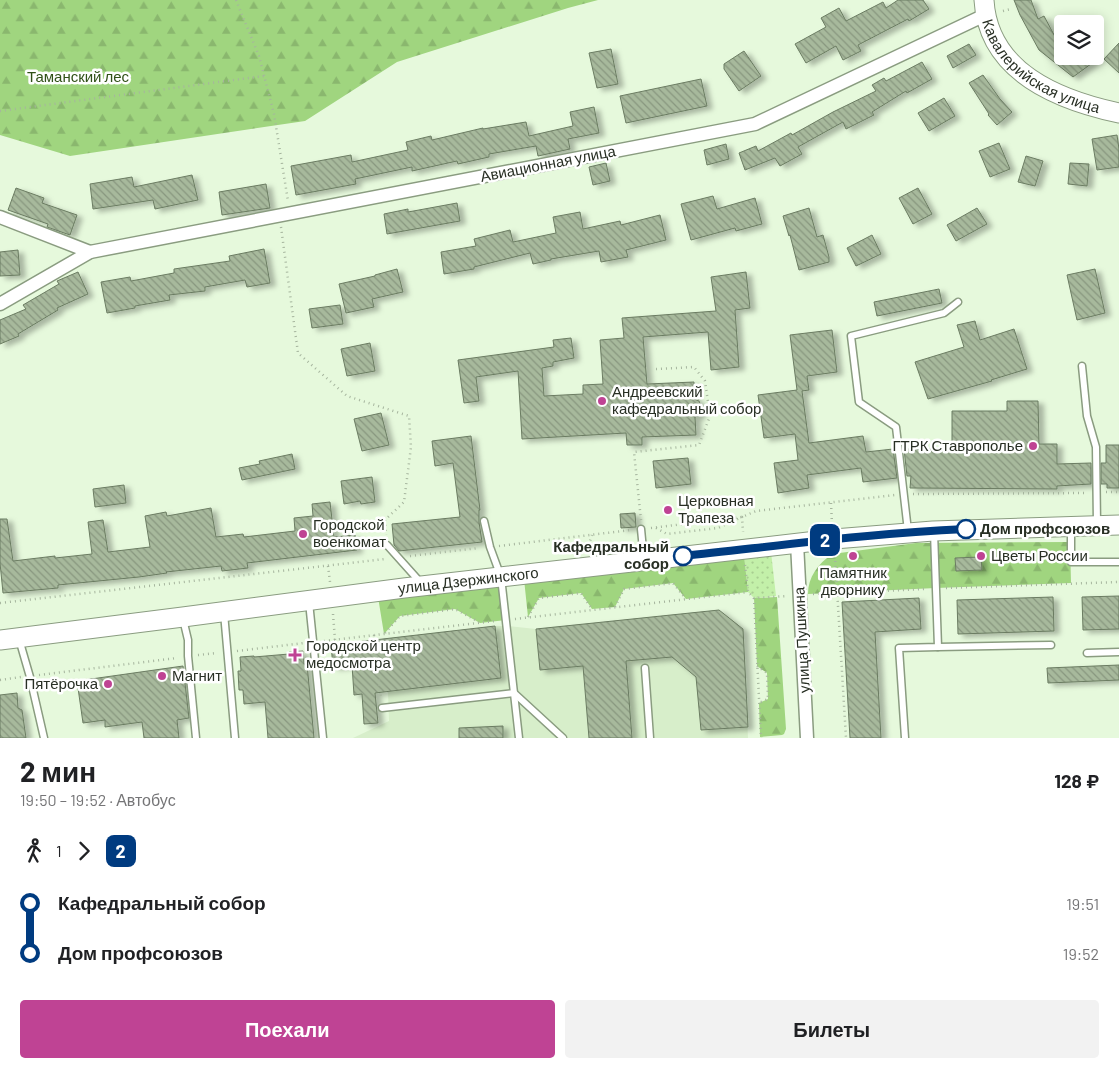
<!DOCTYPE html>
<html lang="ru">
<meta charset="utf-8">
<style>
:root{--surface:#fff;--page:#f2f2f2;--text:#202124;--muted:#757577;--accent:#bf4394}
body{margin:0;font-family:Barlow,sans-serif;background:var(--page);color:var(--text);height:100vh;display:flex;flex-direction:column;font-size:19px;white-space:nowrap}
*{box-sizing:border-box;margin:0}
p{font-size:16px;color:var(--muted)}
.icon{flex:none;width:28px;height:28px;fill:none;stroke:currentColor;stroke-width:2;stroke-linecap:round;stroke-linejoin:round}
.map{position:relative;height:738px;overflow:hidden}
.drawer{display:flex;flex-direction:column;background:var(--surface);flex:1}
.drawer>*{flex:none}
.badge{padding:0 10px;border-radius:8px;font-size:18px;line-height:32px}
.fabs{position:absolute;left:1054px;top:15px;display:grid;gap:10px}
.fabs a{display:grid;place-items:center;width:50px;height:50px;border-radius:5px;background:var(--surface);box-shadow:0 2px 12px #0003;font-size:25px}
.map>.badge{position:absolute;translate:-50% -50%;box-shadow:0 0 0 2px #fff}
.legs{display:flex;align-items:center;gap:8px;height:55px;padding:0 20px;font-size:16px}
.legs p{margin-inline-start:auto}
.summary{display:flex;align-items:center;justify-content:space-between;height:85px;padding:0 20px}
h1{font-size:28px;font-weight:700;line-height:38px}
.cta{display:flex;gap:10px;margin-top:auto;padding:10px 20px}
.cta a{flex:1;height:58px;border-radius:5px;background:var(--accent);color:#fff;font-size:20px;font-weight:700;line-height:58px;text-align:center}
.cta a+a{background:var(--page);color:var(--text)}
ul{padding:0 20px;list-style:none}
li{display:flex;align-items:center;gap:18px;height:50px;font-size:19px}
li i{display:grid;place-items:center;width:8px;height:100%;margin:0 6px;background:currentColor}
li i::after{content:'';width:12px;height:12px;margin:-6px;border:4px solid;border-radius:50%;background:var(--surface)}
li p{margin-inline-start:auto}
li:first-child i{background:linear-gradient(#0000 50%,currentColor 0)}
li:last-child i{background:linear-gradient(currentColor 50%,#0000 0)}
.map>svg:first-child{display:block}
</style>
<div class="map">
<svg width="1119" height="738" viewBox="0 0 1119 738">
<defs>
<pattern id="grass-dots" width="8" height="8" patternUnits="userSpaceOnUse" patternTransform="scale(1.25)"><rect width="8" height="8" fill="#c3f0a9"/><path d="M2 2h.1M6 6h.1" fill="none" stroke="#a8ce91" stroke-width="1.8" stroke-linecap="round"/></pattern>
<pattern id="forest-firs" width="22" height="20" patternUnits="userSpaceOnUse" patternTransform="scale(1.25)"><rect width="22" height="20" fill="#a0d57f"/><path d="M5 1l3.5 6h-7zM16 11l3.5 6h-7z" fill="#8ab76e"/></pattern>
<pattern id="building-back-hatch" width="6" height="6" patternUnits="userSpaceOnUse" patternTransform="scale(1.25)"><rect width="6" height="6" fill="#a7b99c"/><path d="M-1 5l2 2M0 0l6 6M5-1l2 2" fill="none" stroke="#88977f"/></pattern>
<filter id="shadow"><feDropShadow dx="5.5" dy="3" stdDeviation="2.5" flood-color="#0004"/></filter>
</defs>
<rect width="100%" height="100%" fill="#e6f9dc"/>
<polygon fill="#d7eeca" points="719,610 743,629 748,738 353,738 389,721 388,691 382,639 495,626 507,626 536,629"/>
<polygon fill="url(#grass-dots)" points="771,552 776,596 754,598 748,592 744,555"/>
<g fill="url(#forest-firs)">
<polygon points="0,0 598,0 568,8 397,62 305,121 70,156 0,135"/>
<path d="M1070,542L1071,583L936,588L808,594C808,577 818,564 832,554L916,543Z"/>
<polygon points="744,555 748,592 686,599 673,583 624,589 615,607 592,609 581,593 539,598 528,617 524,579"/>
<polygon points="501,581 506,620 480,623 455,609 400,616 384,634 378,597"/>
<polygon points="777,597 786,729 784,734 782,735 760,737 759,703 768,699 767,673 757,666 754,598"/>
</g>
<g fill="url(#building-back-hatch)" stroke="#6b7c62" filter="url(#shadow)">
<polygon points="898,0 923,0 929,9 909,21 908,19 858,45 861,51 843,60 836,46 806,63 795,44 826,27 821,18 839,8 846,21 883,2 886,8"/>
<polygon points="1014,0 1031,0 1038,19 1044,16 1060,46 1062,48 1062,56 1102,56 1073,77 1039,50 1020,15"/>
<polygon points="1119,43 1119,73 1104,59"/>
<polygon points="969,44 976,55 953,68 947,56"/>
<polygon points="611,49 618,84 597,88 589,53"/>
<polygon points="744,51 761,76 739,91 724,69 724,64"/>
<polygon points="922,62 932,79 907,93 906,91 872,112 874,115 846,129 843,122 798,147 802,154 780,166 775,158 745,170 739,153 756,146 758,151 791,133 792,135 833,112 876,91 872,85 884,78 886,81"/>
<polygon points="983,75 1000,99 1012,112 997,125 988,115 989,114 969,83"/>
<polygon points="701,79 707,106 626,123 620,96"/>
<polygon points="944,98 955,116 929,131 918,113"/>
<polygon points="594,107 599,133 568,139 570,149 538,156 536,146 489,154 489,157 458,164 457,161 412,171 412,167 355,179 356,184 296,195 291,166 351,155 352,162 408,150 406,142 431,136 432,140 483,128 483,129 526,122 529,136 573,126 570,112"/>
<polygon points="1117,135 1119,149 1119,167 1097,170 1092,139"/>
<polygon points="999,143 1010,169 990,177 979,151"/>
<polygon points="726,144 729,159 707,165 704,150"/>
<polygon points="1026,156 1043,161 1035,186 1018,182"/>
<polygon points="606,163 610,181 593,185 589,167"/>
<polygon points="1070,163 1089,164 1087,186 1068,184"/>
<polygon points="192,175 198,200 155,209 153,200 93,209 90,184 132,177 134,187"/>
<polygon points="266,184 270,208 222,215 219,192"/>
<polygon points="16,188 44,198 42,203 77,215 70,235 47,227 48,224 8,210"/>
<polygon points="918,188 932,214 913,224 899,198"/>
<polygon points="713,196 717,209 755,198 762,224 736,231 735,228 691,240 681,204"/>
<polygon points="457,203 460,221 387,234 384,214 408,209 408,212"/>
<polygon points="809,208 817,237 823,235 829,257 829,262 799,270 790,235 789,236 783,216"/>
<polygon points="977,208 987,224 956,241 947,225"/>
<polygon points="580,212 583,229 620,221 621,225 660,215 666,240 626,250 628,257 601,262 599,251 551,259 551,260 533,264 530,253 474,267 474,269 444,274 441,252 476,246 474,239 510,230 513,242 556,233 553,217"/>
<polygon points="872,235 881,254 856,266 847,248"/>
<polygon points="264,249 270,283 247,287 245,280 205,287 205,291 169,295 170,300 135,306 135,308 107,313 101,282 130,277 131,281 174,273 174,269 230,261 229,256"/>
<polygon points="18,250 20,275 0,276 0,252"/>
<polygon points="397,269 403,292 372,299 374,307 346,313 339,284 375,276 375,275"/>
<polygon points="1095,269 1105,313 1077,320 1067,275"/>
<polygon points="78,272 88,294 57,308 58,310 18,334 19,336 0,344 0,320 26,309 23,305 59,284 57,281"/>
<polygon points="746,272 750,308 735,310 739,367 711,370 708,332 643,337 647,384 694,382 694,399 699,401 702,408 699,416 695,417 696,435 642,437 642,445 627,445 626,433 522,439 518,371 476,377 479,401 464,403 458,360 554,347 553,340 571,338 574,358 553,362 553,366 542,368 544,396 583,394 583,385 603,384 600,340 624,338 622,318 716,311 711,277"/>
<polygon points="939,289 942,303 877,316 874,302"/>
<polygon points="340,305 343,324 312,328 309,309"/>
<polygon points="975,321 980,340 1014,329 1027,369 991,380 992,381 928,399 915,362 964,347 957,325"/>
<polygon points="832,330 837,372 807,376 809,390 802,391 809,443 863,436 866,452 893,449 897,478 863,482 861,468 807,475 809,488 778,493 774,463 798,460 795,434 764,438 758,395 797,390 790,335"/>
<polygon points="370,343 375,371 347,376 341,349"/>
<polygon points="1007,401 1038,401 1039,444 1057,444 1057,464 1091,463 1091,484 1057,486 1057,489 910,488 911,476 907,476 904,449 952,449 952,411 1007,411"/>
<polygon points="381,413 389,445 362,451 354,419"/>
<polygon points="471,436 480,510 479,510 479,522 482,542 399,551 394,545 392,524 460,517 453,463 435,466 432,441"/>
<polygon points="1106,445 1119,445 1119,488 1107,488 1107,484 1101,484 1101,463 1106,463"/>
<polygon points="292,454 295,469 242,480 239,468 260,464 259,461"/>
<polygon points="688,458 691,484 656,488 653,461"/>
<polygon points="372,477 375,502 361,504 360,501 344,504 341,481"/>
<polygon points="124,485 126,503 95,507 93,489"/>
<polygon points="330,502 334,537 355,535 357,550 247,563 248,568 222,571 221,566 166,572 167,573 139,577 58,585 58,588 3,593 0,563 0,519 7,519 13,561 55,556 55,558 92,554 88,522 103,520 108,552 150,547 145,516 166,512 167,516 211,508 216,537 243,534 244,537 295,531 294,518 313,516 312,504"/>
<polygon points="635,513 636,527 621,528 620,514"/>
<polygon points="981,557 982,570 956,571 955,558"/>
<polygon points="1119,596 1119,629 1083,630 1082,597"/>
<polygon points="1053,597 1054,631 958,634 957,600"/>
<polygon points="919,598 921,629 875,632 881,738 850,738 842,602"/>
<polygon points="719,610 743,629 748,727 701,730 696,677 672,657 626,661 632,738 589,738 583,666 540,670 536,629"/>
<polygon points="495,626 501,678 375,693 378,723 364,724 362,694 354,695 352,665 333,667 331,645"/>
<polygon points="303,651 304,664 307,664 314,738 268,738 265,702 244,704 243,690 239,690 238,671 241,671 240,657 254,656 254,657 289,654 289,652"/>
<polygon points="1119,665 1119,680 1048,683 1047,668"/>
<polygon points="183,666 189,718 177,720 179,738 144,738 142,722 105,727 105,720 83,723 77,681"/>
<polygon points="17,693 18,708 22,710 26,738 0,738 0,695"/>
<polygon points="503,726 503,738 459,738 459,728"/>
</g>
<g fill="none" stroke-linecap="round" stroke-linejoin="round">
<defs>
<g id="lane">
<polyline points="1082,366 1087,416 1096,447 1097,524"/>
<polyline points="484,521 490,547 501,577 519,738"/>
<polyline points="641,529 644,560"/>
<polyline points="1071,529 1071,562 1119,562"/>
<polyline points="908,531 896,427 859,402 851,336 944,313 958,302"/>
<polyline points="387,545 421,583"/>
<polyline points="309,602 323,738"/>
<polyline points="224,613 235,738"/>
<polyline points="183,619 188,640 188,656 196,738"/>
<polyline points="19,639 30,677 44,738"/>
<polyline points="938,647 1051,645"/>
<polyline points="1087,653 1119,652"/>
<polyline points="645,668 650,738"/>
<polyline points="382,708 514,693 563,738"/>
<polyline points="905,738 899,648 938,647 934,532"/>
</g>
<g id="street">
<polyline points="0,217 90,252"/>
<polyline points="0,304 90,252 755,124 985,15"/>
<polyline points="797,543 807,738"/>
</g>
<g id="secondary">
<path id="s1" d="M984,0C988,72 1058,100 1119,113"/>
<path id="s2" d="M0,640L183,617L404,588L834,539L933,531L1119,525"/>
</g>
</defs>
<use href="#lane" stroke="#8a9c80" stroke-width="9"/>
<use href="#street" stroke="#8a9c80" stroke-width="15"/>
<use href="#secondary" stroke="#8a9c80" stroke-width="21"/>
<g stroke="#a6b59e" stroke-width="2.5" stroke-dasharray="1 4" stroke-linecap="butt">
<polyline points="236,0 259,56 274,114 288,201"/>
<polyline points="1003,11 1011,9"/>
<polyline points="0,111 264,76"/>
<polyline points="281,227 298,353 347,396 409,416 411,447 404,502 385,520 386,535"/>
<polyline points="1106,492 1119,492"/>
<polyline points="913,494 1088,493"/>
<polyline points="831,503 832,524"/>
<polyline points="641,520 634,452 699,445 710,416 705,381 694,367 656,369"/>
<polyline points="651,528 742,517 756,511 895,495"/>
<polyline points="656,528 667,534 718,528 742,517 743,532"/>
<polyline points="499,546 631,530"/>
<polyline points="587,550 592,535"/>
<polyline points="410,556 479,548"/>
<polyline points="835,556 846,738"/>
<polyline points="745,565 748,592 754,598 788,596"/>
<polyline points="328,566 330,582"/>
<polyline points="946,588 1119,582"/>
<polyline points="813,594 925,589"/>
<polyline points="754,598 761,738"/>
<polyline points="0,603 385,559"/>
<polyline points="615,607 624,589 673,583 686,599"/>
<polyline points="333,614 335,640"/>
<polyline points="528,617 539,598 581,593 592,609"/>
<polyline points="515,619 748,592"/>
<polyline points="385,633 400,616 455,609 479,622"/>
<polyline points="374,635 381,698"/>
<polyline points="324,641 495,621"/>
<polyline points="237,651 304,643"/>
<polyline points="198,655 217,653"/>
<polyline points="757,666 767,673 768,699 759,703"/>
<polyline points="39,675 177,658"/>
<polyline points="0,680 21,677"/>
</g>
<use href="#lane" stroke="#fff" stroke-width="6"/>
<use href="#street" stroke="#fff" stroke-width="12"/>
<use href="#secondary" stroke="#fff" stroke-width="19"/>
</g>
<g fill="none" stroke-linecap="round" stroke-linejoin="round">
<defs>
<path id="line-1" d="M683,556C777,546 872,533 966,529"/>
</defs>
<use href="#line-1" stroke="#fff" stroke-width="11"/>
<use href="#line-1" stroke="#003b80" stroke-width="8"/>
</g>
<g fill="#bf4394" stroke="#fff" stroke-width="2">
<circle cx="602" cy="401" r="5"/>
<circle cx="1033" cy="446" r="5"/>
<circle cx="668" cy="510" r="5"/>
<circle cx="303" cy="534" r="5"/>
<circle cx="853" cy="556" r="5"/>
<circle cx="981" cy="556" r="5"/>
<path d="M292.5 647.5h5v5h5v5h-5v5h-5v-5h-5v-5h5z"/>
<circle cx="162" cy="676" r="5"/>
<circle cx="108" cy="684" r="5"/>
</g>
<g fill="#fff" stroke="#003b80" stroke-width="2.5">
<circle cx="966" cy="529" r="9"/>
<circle cx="683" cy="556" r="9"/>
</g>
<g text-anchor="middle" stroke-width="5" stroke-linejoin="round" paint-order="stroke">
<g font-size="15" fill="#282f24" stroke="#fff">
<text dy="5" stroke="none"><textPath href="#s1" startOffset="95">Кавалерийская улица</textPath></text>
<text transform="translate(548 164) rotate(-11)" y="5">Авиационная улица</text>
<text dy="5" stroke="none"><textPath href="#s2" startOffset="472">улица Дзержинского</textPath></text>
<text transform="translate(802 640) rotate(-93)" y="5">улица Пушкина</text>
</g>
<g font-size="15" fill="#305117" stroke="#fff">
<text x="78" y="82">Таманский лес</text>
</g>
<g font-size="15" fill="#282f24" stroke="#fff" text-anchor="start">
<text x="612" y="397">Андреевский<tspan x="612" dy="17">кафедральный собор</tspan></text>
<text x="1023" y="451" text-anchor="end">ГТРК Ставрополье</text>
<text x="678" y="506">Церковная<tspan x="678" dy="17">Трапеза</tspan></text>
<text x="313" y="530">Городской<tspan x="313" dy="17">военкомат</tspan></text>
<text x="991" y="561">Цветы России</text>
<text x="853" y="578" text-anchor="middle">Памятник<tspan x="853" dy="17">дворнику</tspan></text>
<text x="306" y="651">Городской центр<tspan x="306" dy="17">медосмотра</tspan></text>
<text x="172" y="681">Магнит</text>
<text x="98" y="689" text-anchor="end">Пятёрочка</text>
</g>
<g font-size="15" font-weight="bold" fill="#282f24" stroke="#fff" text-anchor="start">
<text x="980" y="534">Дом профсоюзов</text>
<text x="669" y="552" text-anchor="end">Кафедральный<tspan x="669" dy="17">собор</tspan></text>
</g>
</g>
</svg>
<div class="fabs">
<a><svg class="icon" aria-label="layers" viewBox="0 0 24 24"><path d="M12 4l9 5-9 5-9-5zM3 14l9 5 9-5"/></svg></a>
</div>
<b class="badge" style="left:825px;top:540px;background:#003b80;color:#fff">2</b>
</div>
<section class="drawer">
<div class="summary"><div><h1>2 мин</h1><p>19:50 – 19:52 · Автобус</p></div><b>128 ₽</b></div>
<div class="legs"><svg class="icon" aria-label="walk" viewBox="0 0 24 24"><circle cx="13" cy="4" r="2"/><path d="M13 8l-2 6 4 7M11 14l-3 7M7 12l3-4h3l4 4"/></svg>1<svg class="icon" aria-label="forward" viewBox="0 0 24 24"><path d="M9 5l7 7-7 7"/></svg><b class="badge" style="background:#003b80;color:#fff">2</b></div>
<ul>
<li><i style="color:#003b80"></i><b>Кафедральный собор</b><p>19:51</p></li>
<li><i style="color:#003b80"></i><b>Дом профсоюзов</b><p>19:52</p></li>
</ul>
<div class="cta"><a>Поехали</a><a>Билеты</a></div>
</section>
